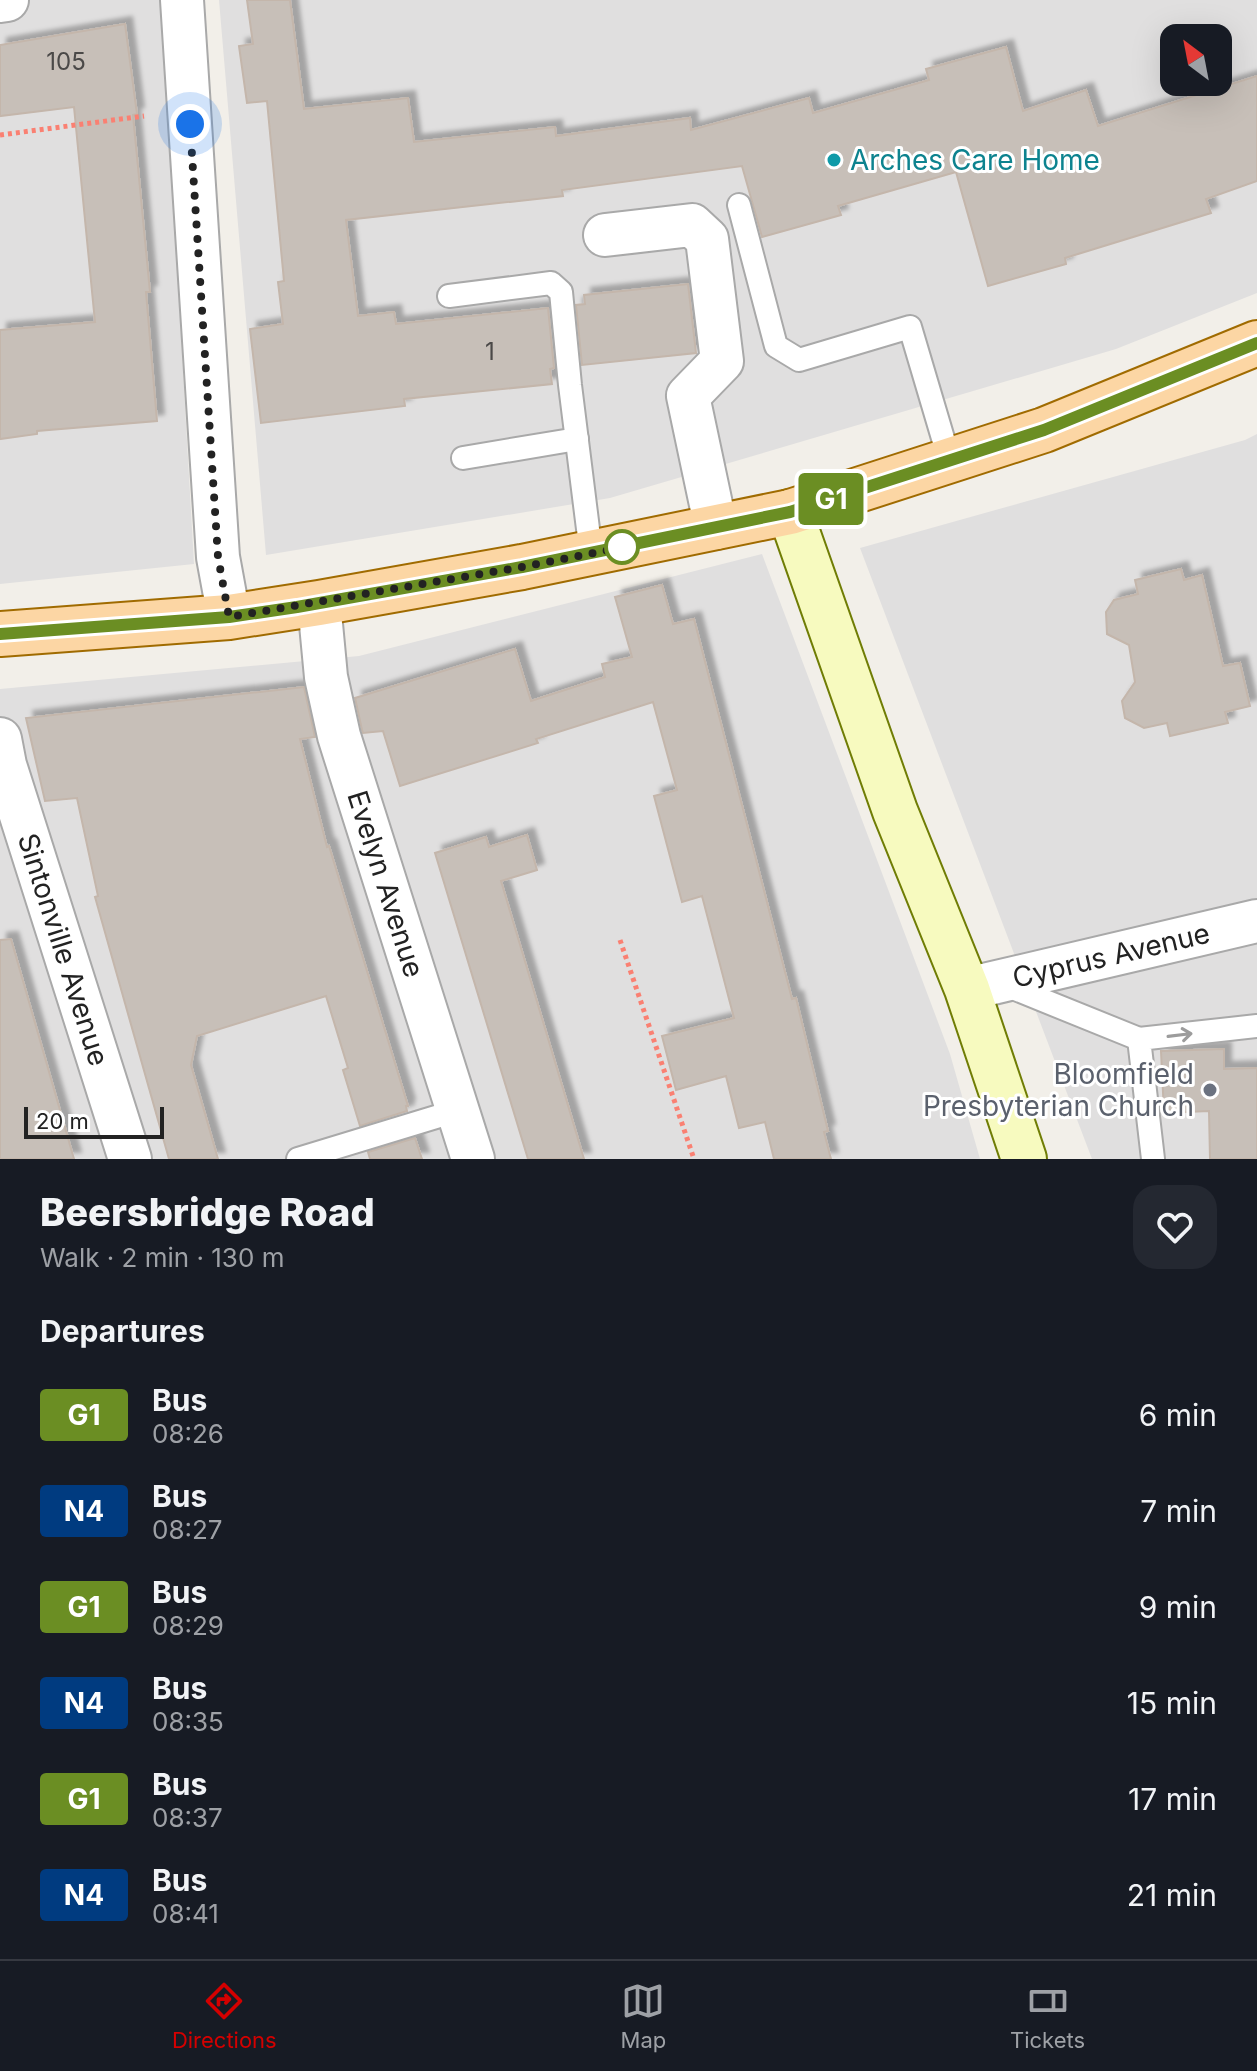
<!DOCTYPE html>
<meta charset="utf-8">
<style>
:root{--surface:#171b24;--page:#242831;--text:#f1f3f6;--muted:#9ea1a6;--line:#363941;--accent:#d40000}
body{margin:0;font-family:Inter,sans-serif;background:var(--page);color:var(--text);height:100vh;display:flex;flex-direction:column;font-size:30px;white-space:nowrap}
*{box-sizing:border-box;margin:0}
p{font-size:26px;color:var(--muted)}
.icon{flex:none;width:44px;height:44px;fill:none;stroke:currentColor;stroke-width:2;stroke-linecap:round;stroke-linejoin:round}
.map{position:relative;height:1159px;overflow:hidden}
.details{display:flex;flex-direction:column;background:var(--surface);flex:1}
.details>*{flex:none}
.badge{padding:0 16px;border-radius:6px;font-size:28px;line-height:52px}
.needle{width:52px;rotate:328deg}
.buttons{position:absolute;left:1160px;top:24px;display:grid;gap:16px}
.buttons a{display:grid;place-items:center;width:72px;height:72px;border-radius:16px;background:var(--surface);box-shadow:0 8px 32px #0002;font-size:40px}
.scale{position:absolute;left:24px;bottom:20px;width:140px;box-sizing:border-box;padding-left:8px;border:4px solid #222;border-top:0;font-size:22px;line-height:28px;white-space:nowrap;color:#222;-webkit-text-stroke:6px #fff;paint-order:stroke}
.you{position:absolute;width:40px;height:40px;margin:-20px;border:6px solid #fff;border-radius:50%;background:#1a73e8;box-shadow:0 0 0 12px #1a73e833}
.map>.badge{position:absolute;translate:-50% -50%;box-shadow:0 0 0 4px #fff}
h2{padding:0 40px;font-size:30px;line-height:72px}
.round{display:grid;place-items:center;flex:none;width:84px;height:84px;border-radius:24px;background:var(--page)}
.head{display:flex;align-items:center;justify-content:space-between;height:136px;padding:0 40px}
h1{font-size:38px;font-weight:800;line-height:60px}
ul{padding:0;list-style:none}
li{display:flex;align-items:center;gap:24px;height:96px;padding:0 40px}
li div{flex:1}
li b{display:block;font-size:30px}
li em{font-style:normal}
li .badge{min-width:88px;font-weight:700;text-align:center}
.tab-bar{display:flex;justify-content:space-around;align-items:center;height:112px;border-top:2px solid var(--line);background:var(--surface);font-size:22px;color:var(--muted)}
.tab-bar a{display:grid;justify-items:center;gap:4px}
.tab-bar .current{color:var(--accent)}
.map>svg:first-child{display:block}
</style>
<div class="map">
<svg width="1257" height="1159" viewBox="0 0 1257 1159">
<defs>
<filter id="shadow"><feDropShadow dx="7" dy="-7" stdDeviation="2" flood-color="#0004"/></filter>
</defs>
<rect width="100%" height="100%" fill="#f2efe9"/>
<g fill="#e0dfdf" fill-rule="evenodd">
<polygon points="0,0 162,0 194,564 0,584"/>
<path d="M219,0H1257V293L1116,349L610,498L266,555ZM1174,38H1218V82H1174Z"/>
<polygon points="1257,434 1257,1159 1092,1159 860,548 1245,440"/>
<polygon points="762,554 950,1054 980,1159 0,1159 0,689 359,656"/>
</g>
<g fill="#c7bfb8" stroke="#c4b6ab" stroke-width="2" filter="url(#shadow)">
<polygon points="247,0 290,0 304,109 408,98 414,142 555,127 556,136 690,118 691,130 809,98 813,113 929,80 926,69 1006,47 1023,111 1086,90 1098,126 1257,76 1257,181 1206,199 1211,213 1065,258 1066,264 988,286 956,172 838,206 841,215 762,237 742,166 562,190 563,196 346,220 358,316 394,312 396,324 548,308 554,368 550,369 552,384 404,399 405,406 261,423 250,329 283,324 278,282 284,281 267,101 247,103 239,46 253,44"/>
<polygon points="125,24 137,114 133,115 150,292 146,292 157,421 37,431 37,434 0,439 0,330 95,322 74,107 0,116 0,45"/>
<polygon points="688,284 696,353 582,365 576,305 585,304 584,295"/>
<polygon points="1181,569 1184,580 1202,575 1223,666 1240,663 1250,706 1225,712 1228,723 1170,736 1167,723 1144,728 1125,718 1122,701 1135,682 1129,645 1107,634 1106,612 1114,600 1138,594 1135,580"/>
<polygon points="662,585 673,624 694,619 792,999 796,998 828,1131 824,1132 831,1159 774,1159 765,1122 739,1128 726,1076 676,1090 662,1036 734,1018 702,896 682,902 654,796 677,790 653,702 536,739 538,743 400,786 383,731 363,733 362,730 355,698 515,649 531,701 605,677 602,664 632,657 615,597"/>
<polygon points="304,687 315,737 300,739 327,847 329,846 408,1106 406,1106 407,1111 360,1126 343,1070 348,1068 326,996 197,1036 191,1065 218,1159 169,1159 95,897 98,896 77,798 45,801 26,718"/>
<polygon points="527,835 537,870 501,881 584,1159 528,1159 435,853 486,837 489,847"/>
<polygon points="11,939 74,1159 0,1159 0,940"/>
<polygon points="1224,1049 1224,1069 1257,1068 1257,1159 1210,1159 1209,1111 1164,1113 1161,1051"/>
<polygon points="415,1138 422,1159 370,1159 368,1152"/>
</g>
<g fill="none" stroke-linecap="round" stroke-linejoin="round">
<defs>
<g id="lane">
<polyline points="739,205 776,346 799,360 910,327 950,462"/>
<polyline points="449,296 551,283 561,292 570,385 591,553"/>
<polyline points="463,458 577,439"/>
<polyline points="1003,984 1139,1039"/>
<polyline points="298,1159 459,1110"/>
<polyline points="1153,1159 1139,1039 1257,1026"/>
</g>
<g id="street">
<polyline points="182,0 218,557 229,617"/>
<polyline points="0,1 7,0"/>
<polyline points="605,235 692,225 707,239 722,361 688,396 716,528"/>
<path id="s1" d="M319,603L326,677L339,736L473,1159"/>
<path id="s2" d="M0,739L5,765L130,1159"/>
<path id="s3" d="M967,989L1257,921"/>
</g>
<polyline id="secondary" points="790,512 895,811 967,989 1024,1159"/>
<polyline id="primary" points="0,634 229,617 319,603 522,567 790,512 1044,430 1257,343"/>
</defs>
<use href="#lane" stroke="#a9a9a9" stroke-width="26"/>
<use href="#street" stroke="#a9a9a9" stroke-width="46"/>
<use href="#secondary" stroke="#707d05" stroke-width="48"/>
<use href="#primary" stroke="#a06b00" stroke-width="48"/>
<g stroke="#fa8072" stroke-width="5" stroke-dasharray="4 4" stroke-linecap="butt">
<polyline points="0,135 144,116"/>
<polyline points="620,940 694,1159"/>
</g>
<use href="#lane" stroke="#fff" stroke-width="22"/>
<use href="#street" stroke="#fff" stroke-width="42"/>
<use href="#secondary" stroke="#f7fabf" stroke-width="44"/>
<use href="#primary" stroke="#fcd6a4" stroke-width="44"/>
</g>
<defs><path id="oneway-shaft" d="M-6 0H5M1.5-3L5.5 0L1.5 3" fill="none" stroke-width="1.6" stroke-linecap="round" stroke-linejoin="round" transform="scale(2)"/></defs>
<use stroke="#9c9c9c" href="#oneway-shaft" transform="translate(1180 1035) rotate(-7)"/>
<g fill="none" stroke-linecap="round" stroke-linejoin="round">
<defs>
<polyline id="line" points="0,634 229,617 297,607 522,567 790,512 1044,430 1257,343"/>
</defs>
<use href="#line" stroke="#fff" stroke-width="18"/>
<use href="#line" stroke="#6b8e23" stroke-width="12"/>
<polyline stroke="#222" stroke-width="8" stroke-dasharray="0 14.4" points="190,124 218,557 229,617 522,567 629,546 622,547"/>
</g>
<circle fill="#0f9aa8" stroke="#fff" stroke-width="3" cx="834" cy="160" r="8"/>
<circle fill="#fff" stroke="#6b8e23" stroke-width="4" cx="622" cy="547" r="16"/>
<circle fill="#6b7280" stroke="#fff" stroke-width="3" cx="1210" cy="1090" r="8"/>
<g text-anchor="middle" stroke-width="6" stroke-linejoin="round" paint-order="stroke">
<g font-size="24" fill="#4b4948">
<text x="66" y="70">105</text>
<text x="490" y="360">1</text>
</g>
<g font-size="28" fill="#0d838f" stroke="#fff" text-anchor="start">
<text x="850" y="170">Arches Care Home</text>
</g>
<g font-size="28" fill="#222" stroke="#fff">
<text dy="10" stroke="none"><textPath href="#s1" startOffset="290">Evelyn Avenue</textPath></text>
<text dy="10" stroke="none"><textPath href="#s2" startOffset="220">Sintonville Avenue</textPath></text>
<text dy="10" stroke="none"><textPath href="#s3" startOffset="148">Cyprus Avenue</textPath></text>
</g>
<g font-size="28" fill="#5b616d" stroke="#fff" text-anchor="end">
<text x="1194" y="1084">Bloomfield<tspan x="1194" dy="32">Presbyterian Church</tspan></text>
</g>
</g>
</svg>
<div class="buttons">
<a><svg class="needle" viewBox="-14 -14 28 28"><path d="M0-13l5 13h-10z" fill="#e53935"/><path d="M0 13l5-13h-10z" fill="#9ea1a6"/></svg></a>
</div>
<div class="scale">20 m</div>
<div class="you" style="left:190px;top:124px"></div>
<b class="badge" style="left:831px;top:499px;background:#6b8e23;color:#fff">G1</b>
</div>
<section class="details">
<div class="head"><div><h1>Beersbridge Road</h1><p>Walk · 2 min · 130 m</p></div><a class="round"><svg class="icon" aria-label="heart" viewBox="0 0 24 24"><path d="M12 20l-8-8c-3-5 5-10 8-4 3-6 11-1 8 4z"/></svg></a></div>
<h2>Departures</h2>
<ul>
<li><span class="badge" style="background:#6b8e23;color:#fff">G1</span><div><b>Bus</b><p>08:26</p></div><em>6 min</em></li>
<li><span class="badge" style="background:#003b80;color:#fff">N4</span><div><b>Bus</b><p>08:27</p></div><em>7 min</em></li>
<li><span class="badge" style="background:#6b8e23;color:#fff">G1</span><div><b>Bus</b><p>08:29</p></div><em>9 min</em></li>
<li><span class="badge" style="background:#003b80;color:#fff">N4</span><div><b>Bus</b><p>08:35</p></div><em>15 min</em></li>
<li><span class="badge" style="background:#6b8e23;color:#fff">G1</span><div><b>Bus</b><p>08:37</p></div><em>17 min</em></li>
<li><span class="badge" style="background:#003b80;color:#fff">N4</span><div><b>Bus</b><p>08:41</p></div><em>21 min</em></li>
</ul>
</section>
<nav class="tab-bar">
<a class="current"><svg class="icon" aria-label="directions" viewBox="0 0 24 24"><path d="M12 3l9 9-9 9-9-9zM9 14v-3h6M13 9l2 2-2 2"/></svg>Directions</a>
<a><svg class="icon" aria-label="map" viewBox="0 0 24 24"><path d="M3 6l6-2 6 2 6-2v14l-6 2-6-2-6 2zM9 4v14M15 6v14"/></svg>Map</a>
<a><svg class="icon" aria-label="tickets" viewBox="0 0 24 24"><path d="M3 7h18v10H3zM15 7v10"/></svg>Tickets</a>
</nav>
